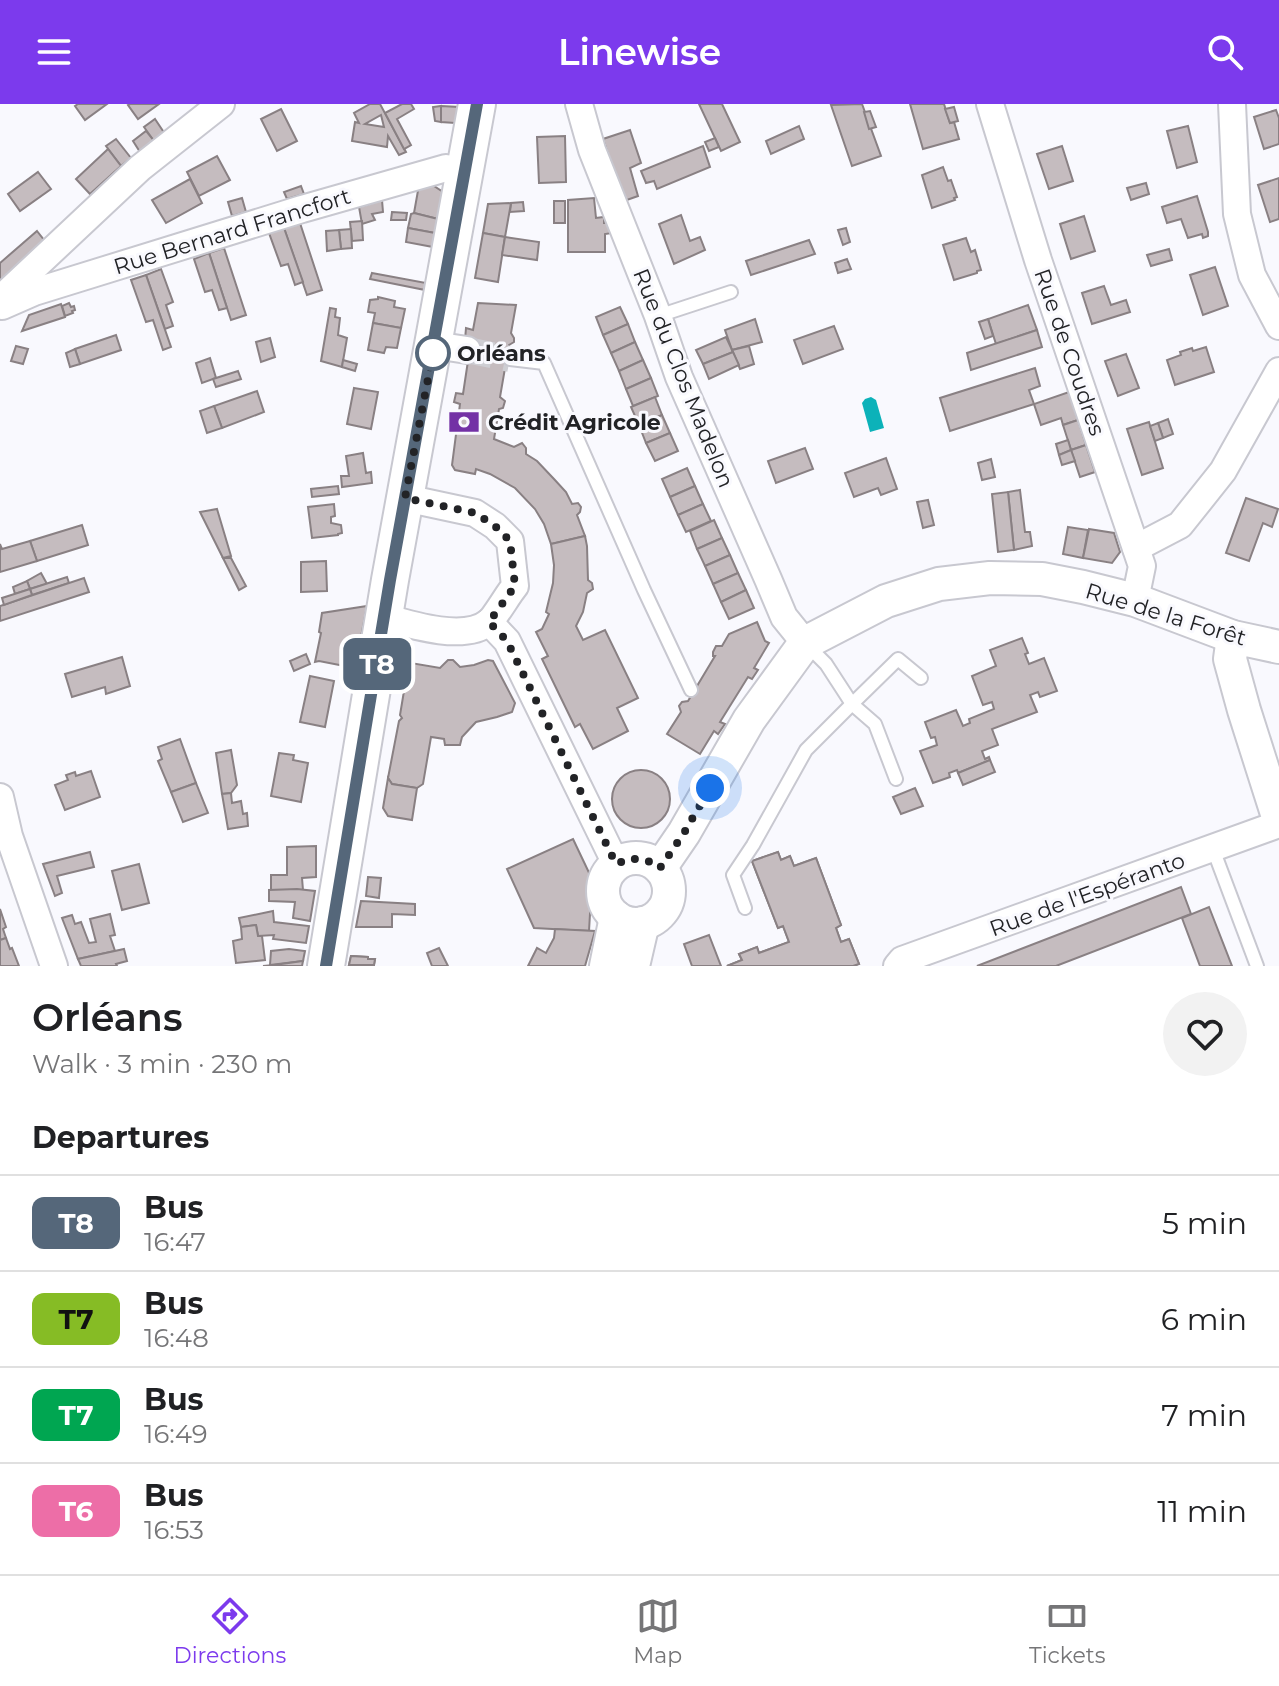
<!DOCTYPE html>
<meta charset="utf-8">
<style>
:root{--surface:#fff;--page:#f2f2f2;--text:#202124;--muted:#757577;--line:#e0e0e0;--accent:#7c3aed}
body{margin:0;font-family:Montserrat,sans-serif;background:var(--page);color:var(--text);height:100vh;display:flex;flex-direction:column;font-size:30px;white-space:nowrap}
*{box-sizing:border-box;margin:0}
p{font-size:26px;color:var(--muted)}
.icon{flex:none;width:44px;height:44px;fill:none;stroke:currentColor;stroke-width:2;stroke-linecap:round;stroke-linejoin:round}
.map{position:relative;height:862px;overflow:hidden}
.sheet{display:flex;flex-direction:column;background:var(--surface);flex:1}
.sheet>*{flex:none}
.badge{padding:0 16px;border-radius:12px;font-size:28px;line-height:52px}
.you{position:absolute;width:40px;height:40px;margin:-20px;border:6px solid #fff;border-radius:50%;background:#1a73e8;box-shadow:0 0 0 12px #1a73e833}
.map>.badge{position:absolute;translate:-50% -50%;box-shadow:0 0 0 4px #fff}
h2{padding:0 32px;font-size:30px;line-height:72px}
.round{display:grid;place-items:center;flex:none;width:84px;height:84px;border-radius:42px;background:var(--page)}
.headline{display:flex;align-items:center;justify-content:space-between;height:136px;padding:0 32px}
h1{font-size:38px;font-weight:600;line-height:60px}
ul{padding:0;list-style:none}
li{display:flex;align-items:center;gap:24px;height:96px;padding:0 32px;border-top:2px solid var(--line)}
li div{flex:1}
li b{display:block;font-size:30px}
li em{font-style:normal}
li .badge{min-width:88px;font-weight:700;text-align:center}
header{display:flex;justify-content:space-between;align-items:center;height:104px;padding:0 32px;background:var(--accent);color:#fff;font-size:36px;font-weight:600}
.tabs{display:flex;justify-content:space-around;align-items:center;height:112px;border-top:2px solid var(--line);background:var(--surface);font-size:22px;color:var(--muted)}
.tabs a{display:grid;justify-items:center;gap:4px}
.tabs .current{color:var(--accent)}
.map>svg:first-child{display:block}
</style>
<header><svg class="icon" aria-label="menu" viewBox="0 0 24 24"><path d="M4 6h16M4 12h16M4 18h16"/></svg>Linewise<svg class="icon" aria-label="search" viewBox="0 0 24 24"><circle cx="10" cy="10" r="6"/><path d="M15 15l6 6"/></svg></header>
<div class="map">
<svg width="1279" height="862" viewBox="0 0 1279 862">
<rect width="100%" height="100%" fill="#f9f9fe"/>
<polygon fill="#0cb2b9" points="871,293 876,296 884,324 870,328 862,299 865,295"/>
<g fill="#c5bcbf" stroke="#898083" stroke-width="2" fill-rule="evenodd">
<polygon points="78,0 107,0 85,16 75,2"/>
<polygon points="130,0 159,0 138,15 128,1"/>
<path d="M370,0H380L406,48L399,51L388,32L387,43L352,37L355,18L359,19L354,9ZM381,11L384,23L365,20Z"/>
<polygon points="402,0 411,0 414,5 397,15 411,41 404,45 385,9"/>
<polygon points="699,0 722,0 740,38 721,47"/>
<polygon points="862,0 881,52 852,62 831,1"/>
<polygon points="910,0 944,0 950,19 954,18 959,35 923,45"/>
<polygon points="441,2 441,18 435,17 433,3"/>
<polygon points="441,2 459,3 455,19 441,18"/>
<polygon points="954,3 958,17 950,19 945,5"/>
<polygon points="281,5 297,37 277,47 261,15"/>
<polygon points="1276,6 1279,14 1279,40 1264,45 1254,13"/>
<polygon points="870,7 876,23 869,25 864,8"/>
<polygon points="155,15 165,30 154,37 144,23"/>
<polygon points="799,22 804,35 771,50 766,37"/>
<polygon points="1188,22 1197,58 1177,64 1167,27"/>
<polygon points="630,26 641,59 630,64 638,92 624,97 603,35"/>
<polygon points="146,27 154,37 140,48 133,37"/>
<polygon points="565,32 566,78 539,79 537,33"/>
<polygon points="715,34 719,43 709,47 705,38"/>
<polygon points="116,35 131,54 121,62 106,42"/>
<polygon points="703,42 710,63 657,85 654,77 646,79 641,67"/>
<polygon points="1062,42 1073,77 1049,85 1037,50"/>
<polygon points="108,45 121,62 90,90 76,75"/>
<polygon points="217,52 230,76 199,92 187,68"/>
<polygon points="943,63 948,77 951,76 957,93 954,94 955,96 932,104 922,71"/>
<polygon points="38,68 51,85 20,107 8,90"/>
<polygon points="1279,74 1279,115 1270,118 1258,81"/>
<polygon points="190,75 202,99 166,119 152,96"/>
<polygon points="1146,79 1149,90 1131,96 1127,84"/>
<polygon points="431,80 443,88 438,115 414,109 419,81"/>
<polygon points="301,82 304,90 287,95 284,88"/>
<polygon points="1197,92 1208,128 1208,132 1203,134 1202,130 1188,134 1181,115 1167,119 1162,103"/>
<polygon points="242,94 246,108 232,112 228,98"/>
<polygon points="594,94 596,114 604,113 604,119 607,119 611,124 612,129 605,130 605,148 568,148 568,96"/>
<polygon points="382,96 383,108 372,110 375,116 362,120 359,103"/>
<rect x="554" y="97" width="11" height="22"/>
<polygon points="523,98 524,107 510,108 511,99"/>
<polygon points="511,99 505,133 483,129 488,100"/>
<polygon points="392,108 407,109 406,116 391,116"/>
<polygon points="414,109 438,115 435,129 408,124 411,110"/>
<polygon points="681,111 690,137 700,133 705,146 674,160 659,120"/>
<polygon points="1084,112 1095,147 1071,155 1060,120"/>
<polygon points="362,117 363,136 352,137 350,118"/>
<polygon points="300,119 322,186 307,191 284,124"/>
<polygon points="284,124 303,178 295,181 288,160 281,162 269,129"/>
<polygon points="408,124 435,129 433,143 406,138"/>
<polygon points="846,124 850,138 843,141 838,126"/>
<polygon points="351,125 352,144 341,145 339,126"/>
<polygon points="339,126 341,145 327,147 326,127"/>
<polygon points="37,127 44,136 0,178 0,159"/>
<polygon points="483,129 505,133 498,178 475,174"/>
<polygon points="505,133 539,138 537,156 502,151"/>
<polygon points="966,134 971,148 975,146 981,166 977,167 977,169 954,176 943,141"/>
<polygon points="809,136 815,150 751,171 746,157"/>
<polygon points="224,144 246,211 231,216 209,149"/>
<polygon points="1169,145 1172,156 1151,162 1147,151"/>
<polygon points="209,149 227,204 219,206 212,186 205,188 194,155"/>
<polygon points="847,155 851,165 838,169 835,159"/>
<polygon points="1215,163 1228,202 1203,211 1190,171"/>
<polygon points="161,165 173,198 166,201 173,222 165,225 146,171"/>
<polygon points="372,169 426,179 425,186 370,175"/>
<polygon points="146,171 171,243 163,246 153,216 146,218 131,176"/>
<polygon points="1104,182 1111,201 1126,196 1130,208 1092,220 1082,189"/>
<polygon points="378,193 395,197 394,203 405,205 401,224 373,219 375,209 368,208 370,196 378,195"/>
<polygon points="69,199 71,203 74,202 75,206 72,207 73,209 65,212 62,202"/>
<polygon points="478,199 516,201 511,229 514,234 514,238 509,241 500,293 505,297 503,304 499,305 494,335 514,343 522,339 526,344 526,350 537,357 554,375 566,388 572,400 578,399 581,403 580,408 577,411 585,432 551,440 544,420 535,405 515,384 490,370 476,365 475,370 455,366 452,361 460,300 454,298 456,289 463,290 471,237 465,236 466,224 473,226"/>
<polygon points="61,200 65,213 22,227 29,211"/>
<polygon points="1028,201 1037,226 996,240 988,215"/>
<polygon points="620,203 628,220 603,231 596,213"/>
<polygon points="330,204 336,205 335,213 340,214 338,231 347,234 342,263 321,257"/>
<polygon points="755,215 762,238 732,246 725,226"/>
<polygon points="988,215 993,232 985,235 979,218"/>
<polygon points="373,219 401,224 397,244 386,243 384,249 368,246"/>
<polygon points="628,220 635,238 611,249 603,231"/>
<polygon points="834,222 843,245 803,260 794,236"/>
<polygon points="1037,226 1042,243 971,266 967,249"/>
<polygon points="116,231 121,246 80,260 75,245"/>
<polygon points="726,233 733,248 703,260 696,246"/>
<polygon points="270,234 275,253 261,258 256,238"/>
<polygon points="635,238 643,256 619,267 611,249"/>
<polygon points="16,242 28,245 23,260 11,257"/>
<polygon points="749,242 754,260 740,265 732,246"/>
<polygon points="1206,243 1214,268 1175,281 1167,256 1181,251 1180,248 1192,244 1193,247"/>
<polygon points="75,245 80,260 70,263 66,249"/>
<polygon points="733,248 739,261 709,275 703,260"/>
<polygon points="1126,250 1139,284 1118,292 1105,257"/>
<polygon points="210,254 216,274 202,279 196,259"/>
<polygon points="343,256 357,260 355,267 342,263"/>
<polygon points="643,256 651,274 626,285 619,267"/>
<polygon points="1035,264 1040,282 1029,286 1034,300 950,327 940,294"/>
<polygon points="238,267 241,275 216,283 213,275"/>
<polygon points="651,274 658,292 633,302 626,285"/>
<polygon points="354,284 378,288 371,325 347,320"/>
<polygon points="257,287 264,308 222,324 214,302"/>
<polygon points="1069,288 1078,316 1063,321 1061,314 1041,321 1034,300"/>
<polygon points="655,293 662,311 639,321 631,303"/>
<polygon points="214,302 222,324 207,329 200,307"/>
<polygon points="662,311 670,329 646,339 639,321"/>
<polygon points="1168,315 1173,330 1163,334 1158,319"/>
<polygon points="1078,316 1086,341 1071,346 1063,321"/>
<polygon points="1149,318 1163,364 1142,371 1127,325"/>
<polygon points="1158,319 1163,334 1155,337 1150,322"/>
<polygon points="670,329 678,347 655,357 646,339"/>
<polygon points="1068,336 1071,346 1059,351 1056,340"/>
<polygon points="1086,341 1095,368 1080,373 1071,346"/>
<polygon points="805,344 813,365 776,379 768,357"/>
<polygon points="1071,346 1075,357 1062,361 1059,351"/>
<polygon points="363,349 366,369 371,368 372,379 342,383 341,372 349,372 346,352"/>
<polygon points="886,354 897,385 881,391 878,384 854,393 845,369"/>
<polygon points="991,355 995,373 982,376 978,359"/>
<polygon points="687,364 695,382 670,393 662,375"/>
<polygon points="338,382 339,390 312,393 311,385"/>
<polygon points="695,382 703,400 678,411 670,393"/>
<polygon points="1020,386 1025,428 1030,428 1032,442 1014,446 1008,388"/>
<polygon points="1008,388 1014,446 998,448 992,390"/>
<polygon points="1246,394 1278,405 1272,423 1263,419 1249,457 1226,449"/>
<polygon points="928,396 934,421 923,424 917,398"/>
<polygon points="334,400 335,412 331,413 331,419 341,421 342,429 338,430 338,431 312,434 308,403"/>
<polygon points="703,400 711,417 686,428 678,411"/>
<polygon points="217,405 231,452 223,454 200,408"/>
<polygon points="714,416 722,434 697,445 690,427"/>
<polygon points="82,421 88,441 37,457 30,437"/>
<polygon points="1068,423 1088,426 1083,454 1063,450"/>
<polygon points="1089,425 1114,429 1120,448 1112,459 1083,454"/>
<polygon points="585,432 587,442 588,476 592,479 593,485 587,489 583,508 576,522 583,536 605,526 638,594 617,604 628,627 593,645 580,620 575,623 542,555 548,552 536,528 542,525 549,510 546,508 553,479 554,461 551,440"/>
<polygon points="722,434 730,451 705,462 697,445"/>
<polygon points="30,437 37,457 0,468 0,440 2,445"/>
<polygon points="730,451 738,469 713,480 705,462"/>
<polygon points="223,454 231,454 246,482 239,486"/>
<polygon points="326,457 327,487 301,488 301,458"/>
<polygon points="41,469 47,480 30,485 27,477"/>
<polygon points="738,469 746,486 721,498 713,480"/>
<polygon points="67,473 69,479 32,491 30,485"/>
<polygon points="84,474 89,488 0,517 0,502"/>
<polygon points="27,477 30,485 15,490 13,483"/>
<polygon points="30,485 32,491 4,501 2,494"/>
<polygon points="746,486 754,504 729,515 721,498"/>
<polygon points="367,502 355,564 319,557 315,558 321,529 319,528 322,509"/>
<polygon points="757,518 765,537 769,539 754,564 758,566 752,575 748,573 720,618 725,620 718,630 714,627 700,650 667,630 681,608 679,602 682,598 688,597 715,552 713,552 713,548 716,542 722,542 729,530"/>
<polygon points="1022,534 1028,549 1025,550 1029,560 1044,554 1057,587 1040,593 1038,588 1030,591 1037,608 992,625 998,641 982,647 985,655 989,653 990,656 958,669 957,666 949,669 950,673 933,679 920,647 937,641 935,633 931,634 925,618 956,606 963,622 970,619 969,615 994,605 992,598 983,601 972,572 996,562 990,546"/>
<polygon points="306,550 310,560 294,567 290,557"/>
<polygon points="122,553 130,582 106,590 105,583 72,593 65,570"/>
<polygon points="448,556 453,556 460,563 474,561 488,556 493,557 515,599 512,608 497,613 476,618 462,633 460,641 445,641 444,635 431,633 423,680 417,684 392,680 388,674 399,617 402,614 400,611 408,563 411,559 440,564"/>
<polygon points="310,572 334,577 325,623 300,618"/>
<polygon points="180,635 196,679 171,688 158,657 162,655 158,643"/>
<polygon points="231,646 237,681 231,689 222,690 216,649"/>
<polygon points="279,649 294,651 293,656 308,659 301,698 271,692"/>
<polygon points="990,656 995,668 963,681 958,669"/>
<circle cx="641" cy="695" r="29"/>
<polygon points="91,667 100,693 65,706 55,681 68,676 66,671 75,668 76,672"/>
<polygon points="388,674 392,680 417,684 412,716 388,712 383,704"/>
<polygon points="196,679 208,709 183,718 171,688"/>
<polygon points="915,684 923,702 901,710 893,693"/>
<polygon points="231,689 232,699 241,697 243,710 247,709 248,722 228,725 222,690"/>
<polygon points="573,735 592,775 589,827 534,824 507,765"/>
<polygon points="316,742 316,773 302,774 303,786 271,786 271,771 287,771 287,743"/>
<polygon points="90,748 94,763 57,772 62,789 55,792 43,760"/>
<polygon points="778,748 781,756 790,752 794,762 816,754 841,821 836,824 841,838 849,835 859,860 853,862 727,862 742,856 739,850 757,843 759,849 789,838 783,822 778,824 752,757"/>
<polygon points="778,748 781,756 790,752 794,762 816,754 841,821 836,824 841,838 849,835 859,860 853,862 727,862 742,856 739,850 757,843 759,849 789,838 783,822 778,824 752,757"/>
<polygon points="139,760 149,799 122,806 112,767"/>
<polygon points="368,773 381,774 379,794 366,792"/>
<polygon points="1181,783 1191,810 1056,862 977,862"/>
<polygon points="297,785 315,787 310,817 293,814 295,798 269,797 269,786"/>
<polygon points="361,797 415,800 415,811 392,810 392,823 356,823"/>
<polygon points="1209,803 1232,862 1200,862 1182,814"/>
<polygon points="0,805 6,823 3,825 6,834 0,836"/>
<polygon points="273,807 274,818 309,822 306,839 273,835 274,831 258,832 256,821 241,823 239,814"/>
<polygon points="110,810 115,831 110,832 115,847 78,855 62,814 72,811 75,820 81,818 89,839 96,838 90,815"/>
<polygon points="256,821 258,832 262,832 265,856 236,859 233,837 242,835 241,823"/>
<polygon points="555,825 595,827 585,862 528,862 537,844 546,849 554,834"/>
<polygon points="709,831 721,862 692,862 684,840"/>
<polygon points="6,834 10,845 12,844 19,862 0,862 0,836"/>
<polygon points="439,844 448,862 432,862 427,849"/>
<polygon points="124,845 127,857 116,860 117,862 81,862 78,855"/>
<polygon points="289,845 305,847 303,857 270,861 271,847"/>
<polygon points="351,852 368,853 368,855 375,855 374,861 349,861"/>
<polygon points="351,852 368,853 368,855 375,855 374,861 349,861"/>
<polygon points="303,857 302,862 263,862 274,861"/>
</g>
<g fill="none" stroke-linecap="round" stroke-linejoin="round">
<polyline stroke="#ceced3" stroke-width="26" stroke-dasharray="26 13" stroke-linecap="butt" points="467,246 510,255"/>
<defs>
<g id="service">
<polyline points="658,212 731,188"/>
<polyline points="510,255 544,259 644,486 691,586"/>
<polyline points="807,541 826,560 852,600 898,555 921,574"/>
<polyline points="1213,745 1257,862"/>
<polyline points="745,804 733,771 753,741 806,646 852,600 875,620 896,675"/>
</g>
<g id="minor">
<polyline points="579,0 592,46 658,212 679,273 768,475 784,513 805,539"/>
<polyline points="990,0 1038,156 1142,462 1135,496"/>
<polyline points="1232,0 1237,110 1252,171 1279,222"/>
<polyline points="3,199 10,186 140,64 221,0"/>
<polyline points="2,202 34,188 302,105 446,64 466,67"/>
<polyline points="434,241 467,246"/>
<polyline points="1136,444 1180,421 1223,367 1279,267"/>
<path d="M384,513C411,521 465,538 489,518C496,512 508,490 515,482L510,437L495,422L475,409L405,394"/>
<polyline points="489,518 507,537 616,760"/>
<polyline points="0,693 9,732 54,862"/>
<polyline points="897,862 902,856 1279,720"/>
</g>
<g id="tertiary">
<polyline points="1233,533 1230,555 1244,606 1279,716"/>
<circle cx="636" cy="787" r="33"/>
<polyline points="660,764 684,729 749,616 805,539 886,497 939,480 990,474 1042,475 1083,483 1135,496 1233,533 1279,543"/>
<polyline points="606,862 616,813"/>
<polyline points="633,862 643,819"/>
</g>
<polyline id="secondary" points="326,862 390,476 477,0"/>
</defs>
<use href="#service" stroke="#c8c8d0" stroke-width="16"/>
<use href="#minor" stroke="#c8c8d0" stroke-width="30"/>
<use href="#tertiary" stroke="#c8c8d0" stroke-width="36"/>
<use href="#secondary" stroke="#c8c8d0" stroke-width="40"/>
<use href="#service" stroke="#fff" stroke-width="12"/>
<use href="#minor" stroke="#fff" stroke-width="26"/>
<use href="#tertiary" stroke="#fff" stroke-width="32"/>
<use href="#secondary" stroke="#fff" stroke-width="36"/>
</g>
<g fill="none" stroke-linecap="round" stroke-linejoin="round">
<defs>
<polyline id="line" points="326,862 390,476 477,0"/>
</defs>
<use href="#line" stroke="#fff" stroke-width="18"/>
<use href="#line" stroke="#55677a" stroke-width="12"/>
<path stroke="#222326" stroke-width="8" stroke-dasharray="0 14.4" d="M433,249L405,394L475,409L495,422L510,437L515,482L489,518L507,537L616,760C633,753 644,752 660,764L684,729L710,684"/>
</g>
<defs>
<symbol id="bank-bare" viewBox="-9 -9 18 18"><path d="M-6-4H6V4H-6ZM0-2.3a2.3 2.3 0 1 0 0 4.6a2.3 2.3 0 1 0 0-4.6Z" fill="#7331a5" stroke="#f9f9fe" stroke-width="2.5" paint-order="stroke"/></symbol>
</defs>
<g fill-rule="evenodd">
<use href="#bank-bare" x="442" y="296" width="44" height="44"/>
</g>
<circle fill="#fff" stroke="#55677a" stroke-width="4" cx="433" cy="249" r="16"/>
<g text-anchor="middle" stroke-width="6" stroke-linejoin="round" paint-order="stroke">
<g font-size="22" fill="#222326" stroke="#f9f9fe">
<text transform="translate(232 127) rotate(-17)" y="8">Rue Bernard Francfort</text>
<text transform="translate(1070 248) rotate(71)" y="8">Rue de Coudres</text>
<text transform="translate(684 274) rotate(68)" y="8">Rue du Clos Madelon</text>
<text transform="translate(1166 510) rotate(17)" y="8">Rue de la Forêt</text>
<text transform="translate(1087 790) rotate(-20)" y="8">Rue de l'Espéranto</text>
</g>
<g font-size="22" font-weight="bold" fill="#222326" stroke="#f9f9fe" text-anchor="start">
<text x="457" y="257">Orléans</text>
</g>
<g font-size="22" font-weight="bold" fill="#222326" stroke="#f9f9fe" text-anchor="start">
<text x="488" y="326">Crédit Agricole</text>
</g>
</g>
</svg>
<div class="you" style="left:710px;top:684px"></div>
<b class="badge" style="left:377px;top:560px;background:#55677a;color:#fff">T8</b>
</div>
<section class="sheet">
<div class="headline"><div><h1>Orléans</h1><p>Walk · 3 min · 230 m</p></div><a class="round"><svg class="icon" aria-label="heart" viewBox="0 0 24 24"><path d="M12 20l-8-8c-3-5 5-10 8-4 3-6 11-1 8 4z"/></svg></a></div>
<h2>Departures</h2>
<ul>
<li><span class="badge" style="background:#55677a;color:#fff">T8</span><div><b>Bus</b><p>16:47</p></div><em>5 min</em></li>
<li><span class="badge" style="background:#86bc25;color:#111">T7</span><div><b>Bus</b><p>16:48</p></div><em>6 min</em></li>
<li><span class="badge" style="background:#00a651;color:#fff">T7</span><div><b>Bus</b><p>16:49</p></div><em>7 min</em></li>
<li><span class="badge" style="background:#ed6ea7;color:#fff">T6</span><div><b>Bus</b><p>16:53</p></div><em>11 min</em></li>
</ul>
</section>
<nav class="tabs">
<a class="current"><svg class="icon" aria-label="directions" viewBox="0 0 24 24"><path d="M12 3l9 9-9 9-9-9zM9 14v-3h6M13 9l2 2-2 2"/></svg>Directions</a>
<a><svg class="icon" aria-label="map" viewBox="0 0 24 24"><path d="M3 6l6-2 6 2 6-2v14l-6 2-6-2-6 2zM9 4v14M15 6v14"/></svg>Map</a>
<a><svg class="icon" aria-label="tickets" viewBox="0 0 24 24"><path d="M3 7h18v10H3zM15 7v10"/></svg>Tickets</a>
</nav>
